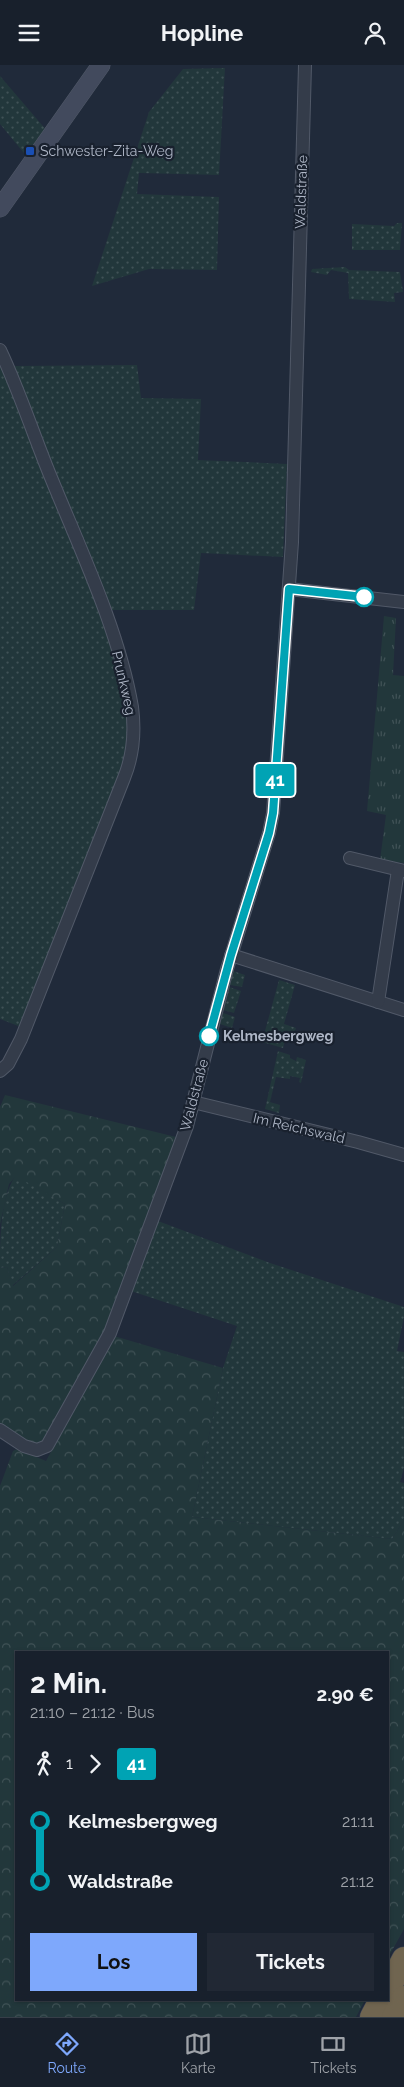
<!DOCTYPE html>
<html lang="de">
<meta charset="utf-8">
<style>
:root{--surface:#18202c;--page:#212834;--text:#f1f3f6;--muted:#9fa3a9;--line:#363e48;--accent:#7ea8fc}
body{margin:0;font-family:Raleway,sans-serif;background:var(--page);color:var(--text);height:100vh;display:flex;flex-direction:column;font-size:19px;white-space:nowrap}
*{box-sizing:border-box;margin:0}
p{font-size:16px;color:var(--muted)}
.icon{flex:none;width:28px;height:28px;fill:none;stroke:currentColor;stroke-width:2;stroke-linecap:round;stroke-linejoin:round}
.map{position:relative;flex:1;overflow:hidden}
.details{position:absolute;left:15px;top:1586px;width:374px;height:350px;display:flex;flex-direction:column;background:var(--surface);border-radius:0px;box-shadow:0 1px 4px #0004,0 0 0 1px var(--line)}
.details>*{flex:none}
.badge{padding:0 10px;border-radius:4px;font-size:18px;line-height:32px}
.map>.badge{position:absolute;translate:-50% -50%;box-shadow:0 0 0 2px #fff}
.legs{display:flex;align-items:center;gap:8px;height:55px;padding:0 15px;font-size:16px}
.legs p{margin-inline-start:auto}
.headline{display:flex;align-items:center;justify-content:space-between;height:85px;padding:0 15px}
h1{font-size:28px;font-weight:700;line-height:38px}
.action{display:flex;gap:10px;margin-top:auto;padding:10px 15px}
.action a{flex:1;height:58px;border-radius:0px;background:var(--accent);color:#111;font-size:20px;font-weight:700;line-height:58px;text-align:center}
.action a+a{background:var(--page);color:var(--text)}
ul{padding:0 15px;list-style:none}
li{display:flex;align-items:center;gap:18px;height:60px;font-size:19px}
li i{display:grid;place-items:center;width:8px;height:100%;margin:0 6px;background:currentColor}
li i::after{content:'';width:12px;height:12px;margin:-6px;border:4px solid;border-radius:50%;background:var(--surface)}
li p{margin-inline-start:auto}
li:first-child i{background:linear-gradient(#0000 50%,currentColor 0)}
li:last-child i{background:linear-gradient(currentColor 50%,#0000 0)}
header{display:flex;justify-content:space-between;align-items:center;height:65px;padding:0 15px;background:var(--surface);font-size:22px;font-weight:700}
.tab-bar{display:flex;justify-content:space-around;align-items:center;height:70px;border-top:1px solid var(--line);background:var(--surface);font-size:14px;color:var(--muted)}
.tab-bar a{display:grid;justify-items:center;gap:2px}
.tab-bar .active{color:var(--accent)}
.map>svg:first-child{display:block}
</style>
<header><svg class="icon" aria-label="menu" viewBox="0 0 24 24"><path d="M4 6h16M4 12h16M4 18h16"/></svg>Hopline<svg class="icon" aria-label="person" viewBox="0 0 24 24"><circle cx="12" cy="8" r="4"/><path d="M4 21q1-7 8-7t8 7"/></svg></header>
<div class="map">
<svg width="404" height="1952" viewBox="0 0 404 1952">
<defs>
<pattern id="grass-dots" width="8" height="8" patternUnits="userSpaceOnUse" patternTransform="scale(1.25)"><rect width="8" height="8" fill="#22373b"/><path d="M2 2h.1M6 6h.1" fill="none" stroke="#405256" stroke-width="1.8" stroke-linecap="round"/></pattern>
<pattern id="forest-crowns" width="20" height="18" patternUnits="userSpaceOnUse" patternTransform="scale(1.25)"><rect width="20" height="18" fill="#22373b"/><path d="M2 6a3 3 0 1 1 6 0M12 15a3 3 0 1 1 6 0" fill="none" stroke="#405256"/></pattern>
<pattern id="park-tufts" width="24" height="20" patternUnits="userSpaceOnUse" patternTransform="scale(1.25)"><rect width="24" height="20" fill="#22373b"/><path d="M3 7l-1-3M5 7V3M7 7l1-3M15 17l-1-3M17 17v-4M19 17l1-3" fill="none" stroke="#405256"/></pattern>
</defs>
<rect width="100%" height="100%" fill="#202a3a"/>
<g fill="url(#grass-dots)">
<polygon points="225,3 219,110 139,108 137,129 219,132 217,205 149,204 92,221 149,47 183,4"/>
<polygon points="0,11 48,67 28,93 0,59"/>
<polygon points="397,158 402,158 400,185 352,185 352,159 394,161"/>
<polygon points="345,202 349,205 400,207 403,227 394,228 395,237 349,234 348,208 331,205 327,210 311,207 312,204"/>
<polygon points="0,300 12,318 81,497 119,603 128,644 129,669 121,710 21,962 0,954"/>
<polygon points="137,300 141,333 201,334 198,395 287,399 283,492 201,488 194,545 107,545 46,390 14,301"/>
<polygon points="233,906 245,910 242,922 230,920"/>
<polygon points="279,915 295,920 284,959 296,963 291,978 285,976 283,983 262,977"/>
<polygon points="229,922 241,926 234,948 223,945"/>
<polygon points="223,948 235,952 232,963 220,959"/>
<polygon points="278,986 290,990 290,993 296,996 297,992 306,995 301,1018 299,1017 300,1013 290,1011 290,1014 276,1012 270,1037 280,1040 279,1048 265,1044"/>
<path d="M16,1110L65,1139L57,1182L12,1221L7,1202L0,1203C0,1175 0,1132 16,1110Z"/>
<polygon points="158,1156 270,1198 404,1242 404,1252 397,1286 404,1287 404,1403 400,1417 404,1418 404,1455 392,1474 192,1452 223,1303 237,1261 131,1226"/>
</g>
<g fill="url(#forest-crowns)">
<polygon points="5,1030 176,1072 106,1266 44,1379 37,1381 26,1377 0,1358 0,1203 7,1202 13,1221 57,1182 65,1139 16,1111 9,1119 0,1160 0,1042"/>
<polygon points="114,1271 223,1303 192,1452 392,1474 404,1455 404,1864 388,1893 388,1588 16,1588 16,1935 365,1935 356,1952 0,1952 0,1421 13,1386 17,1384 46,1396"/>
</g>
<polygon fill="url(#park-tufts)" points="384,551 396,553 393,610 404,611 404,798 380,795 386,750 367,746"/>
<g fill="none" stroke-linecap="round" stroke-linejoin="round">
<defs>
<g id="street">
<path d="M0,285C20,327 34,372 52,415C81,486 119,566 132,642C135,665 133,691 124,713L21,974L8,999L0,1006"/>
<polyline points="289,524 404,537"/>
<polyline points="350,793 404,806"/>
<polyline points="231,890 404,945"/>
<polyline points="378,937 398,805"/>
<polyline points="193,1037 358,1077 404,1090"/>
<polyline points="0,1365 24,1381 37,1385 47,1381 110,1268 187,1061 227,904 269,768 273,748 292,477 305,0"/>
</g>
<polyline id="secondary" points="0,143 101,0"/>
<g id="highway">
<polyline points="388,1924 404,1894"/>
<polyline points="372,1952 381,1935"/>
<polyline points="394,1952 404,1933"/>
</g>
</defs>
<use href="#street" stroke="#515968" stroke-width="14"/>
<use href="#secondary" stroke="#515968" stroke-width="19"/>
<use href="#highway" stroke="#3e4655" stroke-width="25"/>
<use href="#street" stroke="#343c4a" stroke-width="12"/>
<use href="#secondary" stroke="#424a5d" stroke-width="18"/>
<use href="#highway" stroke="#706550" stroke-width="24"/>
</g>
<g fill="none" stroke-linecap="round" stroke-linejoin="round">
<defs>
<polyline id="line-1" points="209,971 231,890 269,768 273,748 289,524 364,532"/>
</defs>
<use href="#line-1" stroke="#fff" stroke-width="11"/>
<use href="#line-1" stroke="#00a3b4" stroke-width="8"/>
</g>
<rect fill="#1a4fb4" stroke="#19212e" stroke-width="2" x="25" y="81" width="10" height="10" rx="2.5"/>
<g fill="#fff" stroke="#00a3b4" stroke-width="2.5">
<circle cx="364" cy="532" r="9"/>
<circle cx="209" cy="971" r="9"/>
</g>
<g text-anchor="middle" stroke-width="4.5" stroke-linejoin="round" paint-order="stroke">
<g font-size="14" fill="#aeb6c6" stroke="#19212e" text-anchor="start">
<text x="40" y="91">Schwester-Zita-Weg</text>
</g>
<g font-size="14" fill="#aeb6c6" stroke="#19212e">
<text transform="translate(301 127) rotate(-88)" y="5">Waldstraße</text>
<text transform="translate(124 618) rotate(77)" y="5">Prunkweg</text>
<text transform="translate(194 1030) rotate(-75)" y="5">Waldstraße</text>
<text transform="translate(299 1063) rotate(13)" y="5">Im Reichswald</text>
</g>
<g font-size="14" font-weight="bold" fill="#aeb6c6" stroke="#19212e" text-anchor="start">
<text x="223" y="976">Kelmesbergweg</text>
</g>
</g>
</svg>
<b class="badge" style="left:275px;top:715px;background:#00a3b4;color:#fff">41</b>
<section class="details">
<div class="headline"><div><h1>2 Min.</h1><p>21:10 – 21:12 · Bus</p></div><b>2.90 €</b></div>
<div class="legs"><svg class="icon" aria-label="walk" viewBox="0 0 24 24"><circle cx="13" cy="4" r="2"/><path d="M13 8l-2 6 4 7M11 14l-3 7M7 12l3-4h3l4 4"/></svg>1<svg class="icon" aria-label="forward" viewBox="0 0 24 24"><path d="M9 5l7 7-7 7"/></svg><b class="badge" style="background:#00a3b4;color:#fff">41</b></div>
<ul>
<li><i style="color:#00a3b4"></i><b>Kelmesbergweg</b><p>21:11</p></li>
<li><i style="color:#00a3b4"></i><b>Waldstraße</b><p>21:12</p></li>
</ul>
<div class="action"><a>Los</a><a>Tickets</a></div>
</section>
</div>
<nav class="tab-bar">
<a class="active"><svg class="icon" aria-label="directions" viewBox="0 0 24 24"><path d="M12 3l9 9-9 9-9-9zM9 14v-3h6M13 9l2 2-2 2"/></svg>Route</a>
<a><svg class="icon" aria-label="map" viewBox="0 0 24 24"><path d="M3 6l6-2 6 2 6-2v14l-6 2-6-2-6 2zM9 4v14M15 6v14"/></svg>Karte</a>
<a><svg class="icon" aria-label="tickets" viewBox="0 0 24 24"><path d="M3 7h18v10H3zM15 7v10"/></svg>Tickets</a>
</nav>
